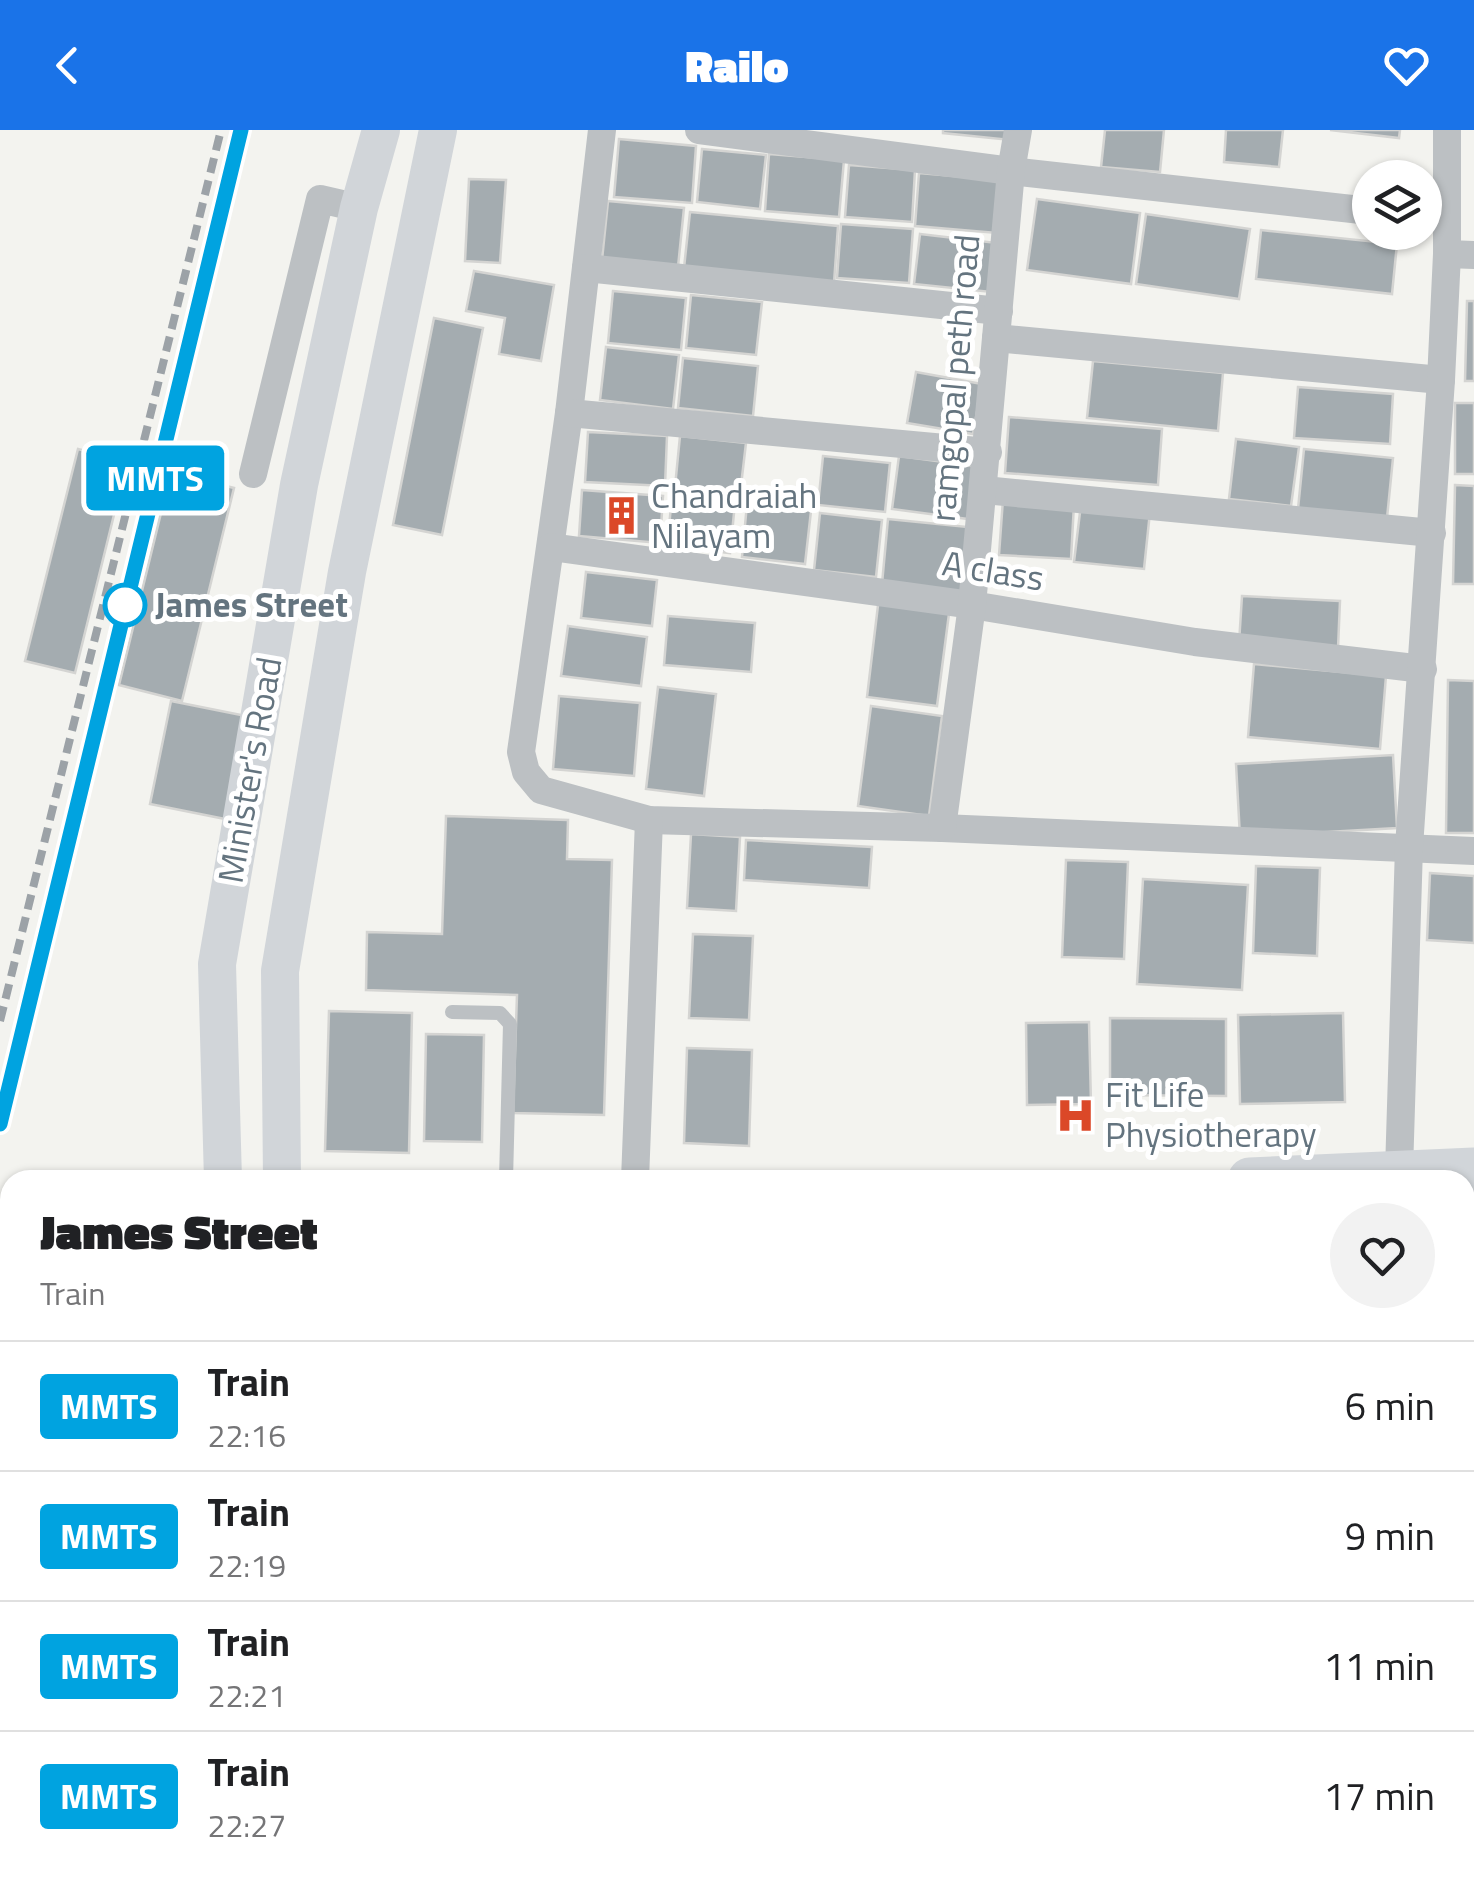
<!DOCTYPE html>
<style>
:root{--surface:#fff;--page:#f2f2f2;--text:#202124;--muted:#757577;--line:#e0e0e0;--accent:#1a73e8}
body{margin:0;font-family:"Titillium Web",sans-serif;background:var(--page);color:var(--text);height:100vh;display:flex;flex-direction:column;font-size:38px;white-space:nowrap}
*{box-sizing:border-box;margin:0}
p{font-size:32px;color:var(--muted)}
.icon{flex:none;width:55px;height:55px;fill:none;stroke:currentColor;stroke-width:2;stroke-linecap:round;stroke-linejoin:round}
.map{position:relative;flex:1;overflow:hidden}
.details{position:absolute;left:0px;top:1040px;width:1475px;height:712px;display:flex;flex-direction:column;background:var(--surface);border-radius:30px 30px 0 0;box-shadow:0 2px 8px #0004}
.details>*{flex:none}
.badge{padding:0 20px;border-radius:8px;font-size:35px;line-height:65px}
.fabs{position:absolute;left:1352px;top:30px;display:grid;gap:20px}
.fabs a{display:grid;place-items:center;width:90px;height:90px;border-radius:50%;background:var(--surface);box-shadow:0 2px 8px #0004;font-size:50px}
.map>.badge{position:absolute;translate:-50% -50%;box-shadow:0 0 0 5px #fff}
.round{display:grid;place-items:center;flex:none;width:105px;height:105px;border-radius:52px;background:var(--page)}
.headline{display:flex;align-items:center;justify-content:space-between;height:170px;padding:0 40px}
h1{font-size:48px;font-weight:800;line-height:75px}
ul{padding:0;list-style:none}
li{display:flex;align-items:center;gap:30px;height:130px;padding:0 40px;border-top:2px solid var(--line)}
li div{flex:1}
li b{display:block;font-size:38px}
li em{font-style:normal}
li .badge{min-width:110px;font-weight:700;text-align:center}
header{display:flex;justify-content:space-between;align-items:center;height:130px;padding:0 40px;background:var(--accent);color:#fff;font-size:45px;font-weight:800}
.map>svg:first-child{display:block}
</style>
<header><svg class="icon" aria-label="back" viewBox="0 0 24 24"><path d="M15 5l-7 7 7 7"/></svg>Railo<svg class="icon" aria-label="heart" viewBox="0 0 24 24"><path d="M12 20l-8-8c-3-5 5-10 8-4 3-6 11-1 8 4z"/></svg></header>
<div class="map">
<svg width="1474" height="1751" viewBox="0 0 1474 1751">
<rect width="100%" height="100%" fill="#f3f3ef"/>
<g fill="#a4acb0" stroke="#d4d4d2" stroke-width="2.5">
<polygon points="943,0 1011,0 1010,10 943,3"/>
<polygon points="1105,0 1164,0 1160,42 1101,37"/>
<polygon points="1226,0 1283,0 1279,37 1224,32"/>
<polygon points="1330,0 1400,0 1399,8"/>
<polygon points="619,9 696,16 692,73 614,67"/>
<polygon points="702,19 766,25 760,79 697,72"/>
<polygon points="769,24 844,30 839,87 765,81"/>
<polygon points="849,35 915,40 912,92 845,87"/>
<polygon points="919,43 1000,50 997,103 915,96"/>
<polygon points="469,49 506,50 500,133 465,131"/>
<polygon points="1037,69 1140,83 1131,154 1027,140"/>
<polygon points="608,71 684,78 678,137 602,130"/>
<polygon points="690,82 838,96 834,153 684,138"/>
<polygon points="1146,84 1250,99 1239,169 1136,154"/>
<polygon points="841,94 913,99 909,153 837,148"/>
<polygon points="1261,100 1397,114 1392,164 1256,149"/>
<polygon points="920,104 997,113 991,162 914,154"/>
<polygon points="474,141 554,155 541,231 499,224 505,188 466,181"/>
<polygon points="613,161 686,168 681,220 608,213"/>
<polygon points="691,165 762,172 756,225 686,218"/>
<polygon points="1467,171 1474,171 1474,251 1465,251"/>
<polygon points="434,188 483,198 442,405 393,395"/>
<polygon points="606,217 679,225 673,279 600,270"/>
<polygon points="683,228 758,236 753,286 678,278"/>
<polygon points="1093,231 1223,243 1218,301 1087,288"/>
<polygon points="916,242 982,254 973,304 907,293"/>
<polygon points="1298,257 1393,264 1390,314 1294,308"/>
<rect x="1455" y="273" width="19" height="71"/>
<polygon points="1009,287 1162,299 1158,355 1005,343"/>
<polygon points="588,302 667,306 665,356 585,352"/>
<polygon points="680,306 746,313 740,364 675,357"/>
<polygon points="1236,309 1299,317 1291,376 1229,369"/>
<polygon points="78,319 127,332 75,543 25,531"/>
<polygon points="1304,319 1393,328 1387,388 1298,379"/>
<polygon points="823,326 890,333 885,382 818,375"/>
<polygon points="899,326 974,336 968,389 892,379"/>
<polygon points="171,342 234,358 182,571 119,555"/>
<polygon points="1455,355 1474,356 1474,454 1453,454"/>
<polygon points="582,360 663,366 660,413 579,406"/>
<polygon points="672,367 735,373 730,423 667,416"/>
<polygon points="1003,369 1074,374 1071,429 999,425"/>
<polygon points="747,374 811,381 805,434 742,427"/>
<polygon points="1081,374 1150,382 1144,439 1074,432"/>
<polygon points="820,383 882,390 876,447 814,440"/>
<polygon points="888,389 968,397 962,462 882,454"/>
<polygon points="586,442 657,450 652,496 581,488"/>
<polygon points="1242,466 1340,471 1338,518 1239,513"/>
<polygon points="879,467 950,476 937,576 867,567"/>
<polygon points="668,486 755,493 751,542 664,535"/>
<polygon points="568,496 647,507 641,556 561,546"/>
<polygon points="1254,534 1386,546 1380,619 1248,607"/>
<polygon points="1448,550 1474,551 1474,703 1446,703"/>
<polygon points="658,557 716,564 704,666 646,659"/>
<polygon points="559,566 640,573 634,646 553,639"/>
<polygon points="171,571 251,587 230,690 150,674"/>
<polygon points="871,576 942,586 929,686 858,676"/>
<polygon points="1393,625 1397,698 1240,707 1236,634"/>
<polygon points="446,686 568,690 567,729 612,730 604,985 513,983 517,865 366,860 367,802 442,804"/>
<polygon points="691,704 740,707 736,781 687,778"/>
<polygon points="746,710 872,717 869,758 744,750"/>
<polygon points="1066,730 1128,732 1124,829 1062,827"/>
<polygon points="1256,736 1320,738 1317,826 1253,823"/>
<polygon points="1430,743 1474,746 1474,813 1427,810"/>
<polygon points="1143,749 1248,755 1242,860 1137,854"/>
<polygon points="693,804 753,806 749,890 689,888"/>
<polygon points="329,881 412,883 409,1023 325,1021"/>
<polygon points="1343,883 1345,972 1240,974 1238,885"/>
<polygon points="1110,888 1226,889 1226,966 1110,965"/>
<polygon points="1089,892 1091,974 1027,975 1026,893"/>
<polygon points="426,904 484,905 482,1012 424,1011"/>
<polygon points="687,918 752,920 749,1016 684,1013"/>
<rect x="1465" y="1124" width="9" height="50"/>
<polygon points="1465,1181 1474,1182 1474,1234 1465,1234"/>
<rect x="1465" y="1241" width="9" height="88"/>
<polygon points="1474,1373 1474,1444 1465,1444 1465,1374"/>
<polygon points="1465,1477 1474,1477 1474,1520 1465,1521"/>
<polygon points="0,1508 10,1509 10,1574 0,1574"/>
<rect x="1465" y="1572" width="9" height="76"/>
<rect x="0" y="1592" width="10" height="38"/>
<rect x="0" y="1635" width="10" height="53"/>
<polygon points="0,1707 10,1707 10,1742 140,1742 140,1751 0,1751"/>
<polygon points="193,1742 233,1742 233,1751 194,1751"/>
<polygon points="339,1742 457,1742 458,1751 339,1751"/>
<polygon points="481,1742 706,1742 706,1751 482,1751"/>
<rect x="798" y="1742" width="187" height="9"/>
<polygon points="1004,1742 1056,1742 1057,1751 1004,1751"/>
<polygon points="1356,1742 1391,1742 1390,1751 1355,1751"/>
<polygon points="1125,1746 1214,1750 1214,1751 1125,1751"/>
</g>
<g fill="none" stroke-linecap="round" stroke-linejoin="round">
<polyline stroke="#bcc0c3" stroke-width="14" points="452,882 500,883 510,894 506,1050"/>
<g stroke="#bcc0c3" stroke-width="28">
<polyline points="602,0 569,283 521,622 526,642 541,660 649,690 942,698 1474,721"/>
<polyline points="699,0 1011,41 1370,81"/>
<polyline points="1447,124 1474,125"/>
<polyline points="586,138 999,181"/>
<polyline points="996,208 1441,250"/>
<polyline points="569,283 988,322"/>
<polyline points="253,344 320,69 359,78"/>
<polyline points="984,360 1432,403"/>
<polyline points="551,417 972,475 1195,512 1423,539"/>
<polyline points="942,698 972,475 1011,41 1018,0"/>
<polyline points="1399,1041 1409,717 1441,250 1447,124 1447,0"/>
<polyline points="635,1050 649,690"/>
<polyline points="1465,1349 1474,1349"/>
<polyline points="0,1415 10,1379"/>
<polyline points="1465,1544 1474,1544"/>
<polyline points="465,1742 466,1751"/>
<polyline points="772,1751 776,1742"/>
</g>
<g stroke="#bcc0c3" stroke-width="35">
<polyline points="269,1742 270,1751"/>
<polyline points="319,1742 319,1751"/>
</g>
<g stroke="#d1d5d9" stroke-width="38">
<polyline points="223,1050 217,834 299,355 359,78 381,0"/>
<polyline points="282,1050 280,841 347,442 438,0"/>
</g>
<g stroke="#d1d5d9" stroke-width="45">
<polyline points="1250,1050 1474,1040"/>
<polyline points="1465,1092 1474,1092"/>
<polyline points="0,1109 10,1109"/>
<polyline points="0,1145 10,1146"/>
</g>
<g stroke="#9ca2a7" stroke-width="8" stroke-dasharray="15 8" stroke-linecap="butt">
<polyline points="0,891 221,0"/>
<polyline points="0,994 241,0"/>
</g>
</g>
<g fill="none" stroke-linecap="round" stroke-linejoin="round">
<defs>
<polyline id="line" points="0,994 241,0"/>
</defs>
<use href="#line" stroke="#fff" stroke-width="22"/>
<use href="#line" stroke="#00a3e0" stroke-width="15"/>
</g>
<defs>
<symbol id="building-bare" viewBox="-9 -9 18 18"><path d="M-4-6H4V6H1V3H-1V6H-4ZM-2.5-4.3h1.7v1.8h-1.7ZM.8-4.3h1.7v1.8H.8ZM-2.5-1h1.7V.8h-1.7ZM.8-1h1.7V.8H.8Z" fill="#db4828" stroke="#fff" stroke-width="2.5" paint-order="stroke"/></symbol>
<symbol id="hospital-bare" viewBox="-9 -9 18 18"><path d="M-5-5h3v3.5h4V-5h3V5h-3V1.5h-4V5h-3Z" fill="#db4828" stroke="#fff" stroke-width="2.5" paint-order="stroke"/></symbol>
</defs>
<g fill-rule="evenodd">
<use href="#building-bare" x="594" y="358" width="55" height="55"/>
<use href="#hospital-bare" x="1048" y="958" width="55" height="55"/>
</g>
<circle fill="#fff" stroke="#00a3e0" stroke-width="5" cx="125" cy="475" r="20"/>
<g text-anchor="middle" stroke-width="10" stroke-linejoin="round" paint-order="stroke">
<g font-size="35" fill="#64747f" stroke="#fff">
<text transform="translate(955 248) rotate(-85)" y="12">ramgopal peth road</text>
<text transform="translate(993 441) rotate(9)" y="12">A class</text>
<text transform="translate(250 640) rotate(-80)" y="12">Minister's Road</text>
</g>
<g font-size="35" fill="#64747f" stroke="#fff" text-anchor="start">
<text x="651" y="378">Chandraiah<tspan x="651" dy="40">Nilayam</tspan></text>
<text x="1105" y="977">Fit Life<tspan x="1105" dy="40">Physiotherapy</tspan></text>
</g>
<g font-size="35" font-weight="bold" fill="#64747f" stroke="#fff" text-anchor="start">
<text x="155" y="487">James Street</text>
</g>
</g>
</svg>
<div class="fabs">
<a><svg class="icon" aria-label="layers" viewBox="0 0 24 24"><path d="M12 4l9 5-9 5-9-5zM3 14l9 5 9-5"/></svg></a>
</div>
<b class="badge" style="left:155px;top:348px;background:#00a3e0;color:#fff">MMTS</b>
<section class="details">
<div class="headline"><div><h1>James Street</h1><p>Train</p></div><a class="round"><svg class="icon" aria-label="heart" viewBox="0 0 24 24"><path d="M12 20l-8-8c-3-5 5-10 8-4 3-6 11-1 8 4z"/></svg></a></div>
<ul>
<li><span class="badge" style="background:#00a3e0;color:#fff">MMTS</span><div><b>Train</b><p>22:16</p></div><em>6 min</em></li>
<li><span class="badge" style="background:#00a3e0;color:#fff">MMTS</span><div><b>Train</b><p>22:19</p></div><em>9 min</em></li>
<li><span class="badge" style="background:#00a3e0;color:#fff">MMTS</span><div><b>Train</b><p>22:21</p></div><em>11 min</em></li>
<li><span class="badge" style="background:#00a3e0;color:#fff">MMTS</span><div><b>Train</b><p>22:27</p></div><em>17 min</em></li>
</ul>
</section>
</div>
